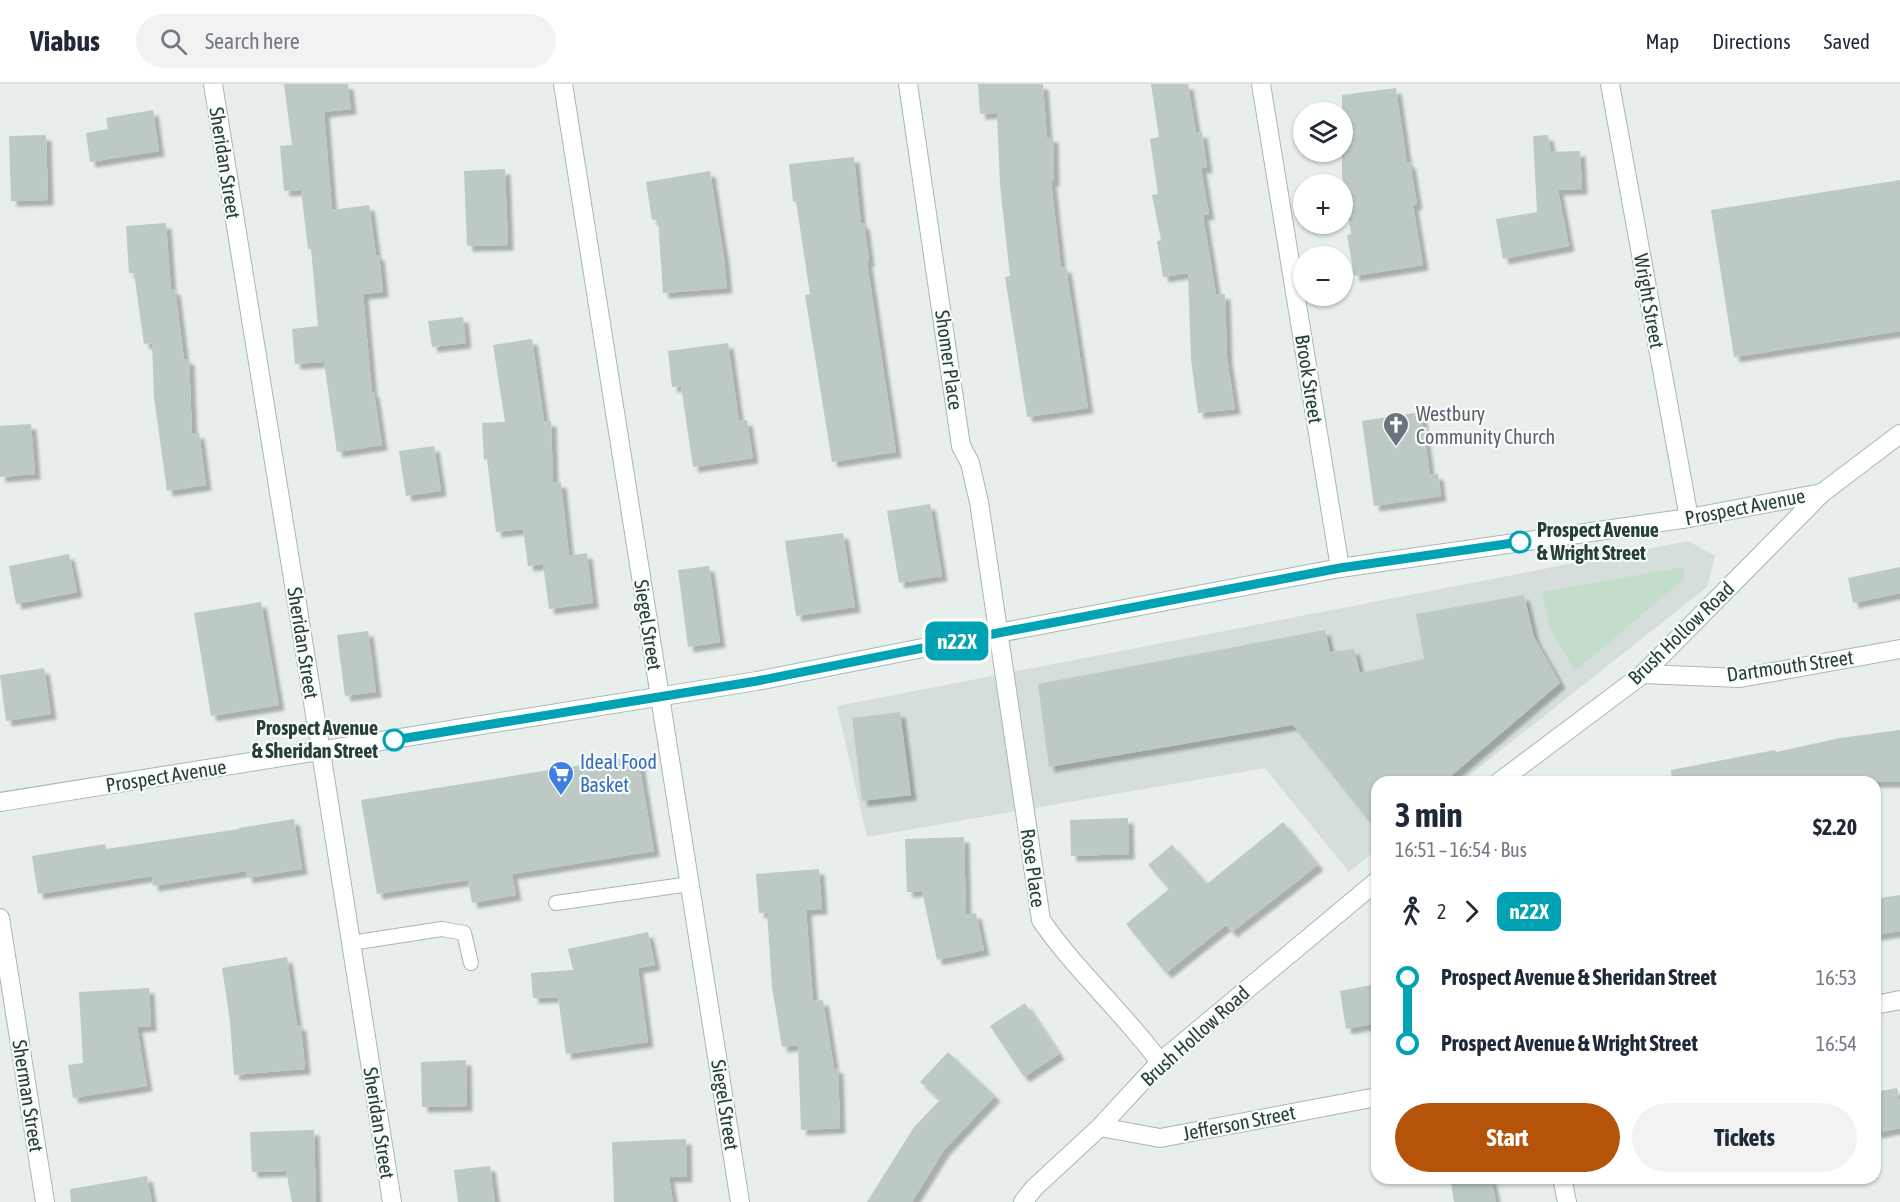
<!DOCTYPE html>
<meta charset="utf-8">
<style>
:root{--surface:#fff;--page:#f2f2f3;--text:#1f2937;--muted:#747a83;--line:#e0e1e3;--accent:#b45309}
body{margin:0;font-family:"Asap Condensed",sans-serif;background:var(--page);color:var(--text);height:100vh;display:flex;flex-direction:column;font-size:22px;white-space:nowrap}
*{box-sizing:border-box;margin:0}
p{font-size:20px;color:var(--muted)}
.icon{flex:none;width:33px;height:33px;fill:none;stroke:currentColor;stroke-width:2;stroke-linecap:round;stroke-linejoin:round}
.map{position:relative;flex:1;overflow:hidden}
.details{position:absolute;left:1371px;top:692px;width:510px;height:408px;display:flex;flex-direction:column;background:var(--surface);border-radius:18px;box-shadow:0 2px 4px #0004}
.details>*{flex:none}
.badge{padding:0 12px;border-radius:9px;font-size:21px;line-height:39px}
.buttons{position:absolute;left:1293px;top:18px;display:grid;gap:12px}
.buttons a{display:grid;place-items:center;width:60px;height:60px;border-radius:50%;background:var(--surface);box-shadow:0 2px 4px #0004;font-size:30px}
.map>.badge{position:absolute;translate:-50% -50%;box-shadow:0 0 0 3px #fff}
.legs{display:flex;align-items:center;gap:9px;height:66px;padding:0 24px;font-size:20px}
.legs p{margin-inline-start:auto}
.overview{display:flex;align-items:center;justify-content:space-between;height:102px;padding:0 24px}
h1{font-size:33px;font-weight:700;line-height:45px}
.primary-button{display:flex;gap:12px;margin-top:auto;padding:12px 24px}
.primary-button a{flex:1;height:69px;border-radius:36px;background:var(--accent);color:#fff;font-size:24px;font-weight:700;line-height:69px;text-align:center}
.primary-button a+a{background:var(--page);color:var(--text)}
ul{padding:0 24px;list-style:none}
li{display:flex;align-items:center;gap:21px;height:66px;font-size:22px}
li i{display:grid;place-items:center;width:9px;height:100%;margin:0 8px;background:currentColor}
li i::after{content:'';width:15px;height:15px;margin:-8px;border:4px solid;border-radius:50%;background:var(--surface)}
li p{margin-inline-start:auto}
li:first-child i{background:linear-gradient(#0000 50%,currentColor 0)}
li:last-child i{background:linear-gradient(currentColor 50%,#0000 0)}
header{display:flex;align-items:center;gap:36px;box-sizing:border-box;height:84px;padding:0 30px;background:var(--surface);border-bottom:2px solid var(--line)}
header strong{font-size:28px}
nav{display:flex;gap:33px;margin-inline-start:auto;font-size:21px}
.search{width:420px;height:54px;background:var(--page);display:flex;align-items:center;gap:15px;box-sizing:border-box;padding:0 21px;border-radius:33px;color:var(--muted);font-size:22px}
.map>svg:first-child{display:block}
</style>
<header>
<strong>Viabus</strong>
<div class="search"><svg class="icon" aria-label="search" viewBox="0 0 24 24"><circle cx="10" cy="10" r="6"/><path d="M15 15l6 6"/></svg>Search here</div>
<nav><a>Map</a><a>Directions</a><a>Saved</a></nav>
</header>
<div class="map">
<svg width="1900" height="1118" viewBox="0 0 1900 1118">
<defs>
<filter id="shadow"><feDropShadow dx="5.5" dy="5.5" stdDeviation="1.5" flood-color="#0004"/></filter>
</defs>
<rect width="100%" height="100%" fill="#e7eeeb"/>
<polygon fill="#d5deda" points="1688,457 1715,472 1707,503 1462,697 1377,698 1377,765 1349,788 1265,684 867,753 837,622"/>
<polygon fill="#c2ddca" points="1684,483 1684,495 1575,587 1550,544 1542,508"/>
<g fill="#bcc9c4" filter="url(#shadow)">
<polygon points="284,0 348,0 351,25 324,28 332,126 369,121 376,171 379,171 383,208 363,210 372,308 374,308 382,361 337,368 324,278 295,280 292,245 318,242 311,165 308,165 301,106 284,107 280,62 292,61"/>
<polygon points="978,0 1043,0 1047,53 1053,53 1054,97 1051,97 1061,184 1066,183 1088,324 1027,333 1005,193 1010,192 1000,101 997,29 980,30"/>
<polygon points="1151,0 1188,0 1196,49 1202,48 1207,84 1201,84 1209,130 1203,131 1216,210 1225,210 1227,274 1235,325 1198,329 1191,275 1188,189 1163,193 1157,157 1161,156 1152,111 1158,110 1150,55 1159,53"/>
<polygon points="1396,4 1407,79 1410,78 1417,120 1413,121 1423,181 1354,192 1347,151 1351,150 1342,92 1342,11"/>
<polygon points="153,26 159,67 90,78 86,49 108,45 106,34"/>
<polygon points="46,51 48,116 11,117 9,52"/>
<polygon points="1548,51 1551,68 1580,67 1582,105 1558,106 1569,162 1503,175 1496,135 1537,128 1533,52"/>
<polygon points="854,73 861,140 864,139 869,177 867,178 896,368 832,378 805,211 810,210 796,117 793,118 789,80"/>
<polygon points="505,85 508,161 467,162 464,87"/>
<polygon points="710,87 724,174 727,204 663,209 658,135 652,136 646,98"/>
<polygon points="1900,96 1900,247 1734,273 1711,126"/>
<polygon points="166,139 171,206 175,205 184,275 189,275 192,350 199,349 206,401 167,407 154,313 152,259 144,260 134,189 129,189 126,142"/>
<polygon points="463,233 466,259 432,263 428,237"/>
<polygon points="532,255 544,337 551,337 553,399 561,398 569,472 587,469 593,519 549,525 543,480 528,482 523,445 496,448 487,375 484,376 482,339 505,338 493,261"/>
<polygon points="728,259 739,337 747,336 753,374 693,383 681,302 672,303 668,267"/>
<polygon points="1421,328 1430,391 1438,390 1441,412 1374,422 1362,337"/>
<polygon points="31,340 35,390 0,393 0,342"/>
<polygon points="434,362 441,407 406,412 399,367"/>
<polygon points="930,420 942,492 899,499 887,427"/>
<polygon points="843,449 855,523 796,532 785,457"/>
<polygon points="69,470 77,508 16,520 9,482"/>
<polygon points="709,482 720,558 688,563 678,486"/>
<polygon points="1900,483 1900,509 1853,519 1848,494"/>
<polygon points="1524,511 1534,553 1560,599 1444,698 1377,698 1377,747 1293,641 1049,683 1038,600 1325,546 1330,568 1354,565 1360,589 1424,575 1416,530"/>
<polygon points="261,518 279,621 211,632 194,529"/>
<polygon points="368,547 376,608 345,612 337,551"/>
<polygon points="44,584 51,630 6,637 0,591"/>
<polygon points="900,628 911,711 862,717 852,634"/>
<polygon points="1900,646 1900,698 1672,698 1671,686 1775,666 1776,668 1840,654"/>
<polygon points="638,672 654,767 512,790 516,811 472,819 468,796 377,810 361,716"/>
<polygon points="1128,734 1129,770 1071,772 1070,736"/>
<polygon points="294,735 302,785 247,794 246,787 153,802 152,792 38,810 32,772 105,760 106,765 239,745 239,744"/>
<polygon points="1283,738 1318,781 1232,848 1226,841 1166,889 1126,840 1169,805 1148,781 1172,761 1207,800"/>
<polygon points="964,753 966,831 976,829 984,866 937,876 922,807 907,808 905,755"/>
<polygon points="819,785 822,825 806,826 813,917 823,916 834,984 838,984 840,1044 801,1046 798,961 782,963 772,903 767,828 759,829 756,790"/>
<polygon points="1900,811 1900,847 1875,851 1875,815"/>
<polygon points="648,848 655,881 638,884 648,958 566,970 558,913 533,914 531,889 573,886 568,865"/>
<polygon points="287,873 297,941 301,941 305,985 234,991 230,937 222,884"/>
<polygon points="1377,900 1377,939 1346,945 1340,907"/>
<polygon points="149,904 151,942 137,943 147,1002 73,1014 68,981 83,979 79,908"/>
<polygon points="1025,919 1059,970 1024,993 990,942"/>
<polygon points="948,968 995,1012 944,1066 912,1118 867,1118 914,1043 940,1016 920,998"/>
<polygon points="466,976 467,1022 422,1023 421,978"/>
<polygon points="1897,1004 1900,1020 1900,1044 1875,1049 1875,1008"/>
<polygon points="314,1046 316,1118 292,1118 286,1087 252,1088 250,1048"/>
<polygon points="686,1055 687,1093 669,1093 673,1118 614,1118 612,1058"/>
<polygon points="490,1082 495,1118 458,1118 454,1086"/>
<polygon points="147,1092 152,1118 71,1118 70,1105"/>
<polygon points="1450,1094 1491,1094 1496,1118 1454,1118"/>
</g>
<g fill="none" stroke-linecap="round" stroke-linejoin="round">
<defs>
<g id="service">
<polyline points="556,819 690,800"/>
<polyline points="351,859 442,845 464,849 471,879"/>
</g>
<g id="minor">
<polyline points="213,0 321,668 392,1118"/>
<polyline points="563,0 740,1118"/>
<path d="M908,0L961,362L970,379L979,418L1041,836C1076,887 1123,928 1160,978"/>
<polyline points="1261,0 1340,484"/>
<polyline points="1610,0 1689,434"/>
<polyline points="1643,590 1740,594 1900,565"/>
<polyline points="0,834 45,1118"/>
<polyline points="1875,921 1900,916"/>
<polyline points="1100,1043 1160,1054 1377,1013"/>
<polyline points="1562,1094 1567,1118"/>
</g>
<g id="secondary">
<polyline points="1499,698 1643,590 1822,409 1900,350"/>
<polyline points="0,718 757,597 998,549 1340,484 1689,434 1822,409"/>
<polyline points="1023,1118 1034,1104 1100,1043 1160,978 1377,797"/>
</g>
</defs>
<use href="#service" stroke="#aab6b2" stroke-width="16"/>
<use href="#minor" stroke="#aab6b2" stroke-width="20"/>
<use href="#secondary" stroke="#a6b9b3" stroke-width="20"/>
<use href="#service" stroke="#fff" stroke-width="14"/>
<use href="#minor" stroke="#fff" stroke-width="18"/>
<use href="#secondary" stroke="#fff" stroke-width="18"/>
</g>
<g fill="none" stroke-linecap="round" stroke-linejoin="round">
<defs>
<polyline id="line-1" points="394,656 757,597 998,549 1340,484 1520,458"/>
</defs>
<use href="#line-1" stroke="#fff" stroke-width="14"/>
<use href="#line-1" stroke="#00a3b4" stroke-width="9"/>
</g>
<defs>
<symbol id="church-pin" viewBox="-11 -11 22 30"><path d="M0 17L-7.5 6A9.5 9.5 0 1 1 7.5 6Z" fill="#6b7280" stroke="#f7fbf9"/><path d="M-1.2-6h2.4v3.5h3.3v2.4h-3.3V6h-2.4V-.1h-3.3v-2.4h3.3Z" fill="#fff"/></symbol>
<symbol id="supermarket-pin" viewBox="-11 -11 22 30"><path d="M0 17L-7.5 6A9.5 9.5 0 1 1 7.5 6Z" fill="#3f7fe0" stroke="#f7fbf9"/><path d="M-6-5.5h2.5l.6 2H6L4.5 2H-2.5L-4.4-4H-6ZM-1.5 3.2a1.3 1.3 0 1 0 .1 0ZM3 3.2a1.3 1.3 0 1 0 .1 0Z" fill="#fff"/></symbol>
</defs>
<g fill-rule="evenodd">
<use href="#church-pin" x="1381" y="326" width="30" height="40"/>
<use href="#supermarket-pin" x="546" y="675" width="30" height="40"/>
</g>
<g fill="#fff" stroke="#00a3b4" stroke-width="3">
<circle cx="1520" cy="458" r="10"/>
<circle cx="394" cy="656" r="10"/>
</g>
<g text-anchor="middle" stroke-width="4.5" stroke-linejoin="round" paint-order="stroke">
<g font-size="20" fill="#273f39" stroke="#f7fbf9">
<text transform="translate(225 79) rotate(81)" y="7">Sheridan Street</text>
<text transform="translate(1649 217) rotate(80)" y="7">Wright Street</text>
<text transform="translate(949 276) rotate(82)" y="7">Shomer Place</text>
<text transform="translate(1309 295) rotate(81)" y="7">Brook Street</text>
<text transform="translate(1745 423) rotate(-11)" y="7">Prospect Avenue</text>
<text transform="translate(648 541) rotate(81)" y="7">Siegel Street</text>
<text transform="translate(1681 549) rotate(-44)" y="7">Brush Hollow Road</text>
<text transform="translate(303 559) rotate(81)" y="7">Sheridan Street</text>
<text transform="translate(1790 582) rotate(-8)" y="7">Dartmouth Street</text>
<text transform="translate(166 692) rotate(-9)" y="7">Prospect Avenue</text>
<text transform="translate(1033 784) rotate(82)" y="7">Rose Place</text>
<text transform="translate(1195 952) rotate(-42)" y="7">Brush Hollow Road</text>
<text transform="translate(28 1012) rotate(81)" y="7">Sherman Street</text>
<text transform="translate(725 1021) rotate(81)" y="7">Siegel Street</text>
<text transform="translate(379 1039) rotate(81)" y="7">Sheridan Street</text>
<text transform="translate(1239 1039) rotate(-11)" y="7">Jefferson Street</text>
</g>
<g font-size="20" fill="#5b616d" stroke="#f7fbf9" text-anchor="start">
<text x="1416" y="337">Westbury<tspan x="1416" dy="23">Community Church</tspan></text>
</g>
<g font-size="20" font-weight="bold" fill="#273f39" stroke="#f7fbf9" text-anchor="start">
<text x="1537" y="453">Prospect Avenue<tspan x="1537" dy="23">&amp; Wright Street</tspan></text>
<text x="378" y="651" text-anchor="end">Prospect Avenue<tspan x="378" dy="23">&amp; Sheridan Street</tspan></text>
</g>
<g font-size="20" fill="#366cbe" stroke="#f7fbf9" text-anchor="start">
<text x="580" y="685">Ideal Food<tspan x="580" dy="23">Basket</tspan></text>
</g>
</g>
</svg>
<div class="buttons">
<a><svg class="icon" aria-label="layers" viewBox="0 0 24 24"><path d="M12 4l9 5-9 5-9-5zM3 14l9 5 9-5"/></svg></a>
<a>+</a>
<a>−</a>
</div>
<b class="badge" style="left:957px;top:557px;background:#00a3b4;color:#fff">n22X</b>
<section class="details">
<div class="overview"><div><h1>3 min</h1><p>16:51 – 16:54 · Bus</p></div><b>$2.20</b></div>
<div class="legs"><svg class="icon" aria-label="walk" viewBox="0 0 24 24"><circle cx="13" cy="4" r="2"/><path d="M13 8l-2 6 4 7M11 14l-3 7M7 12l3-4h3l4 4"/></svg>2<svg class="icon" aria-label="forward" viewBox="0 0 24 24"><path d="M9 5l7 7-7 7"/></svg><b class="badge" style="background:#00a3b4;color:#fff">n22X</b></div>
<ul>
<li><i style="color:#00a3b4"></i><b>Prospect Avenue &amp; Sheridan Street</b><p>16:53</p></li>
<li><i style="color:#00a3b4"></i><b>Prospect Avenue &amp; Wright Street</b><p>16:54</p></li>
</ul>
<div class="primary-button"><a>Start</a><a>Tickets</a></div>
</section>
</div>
